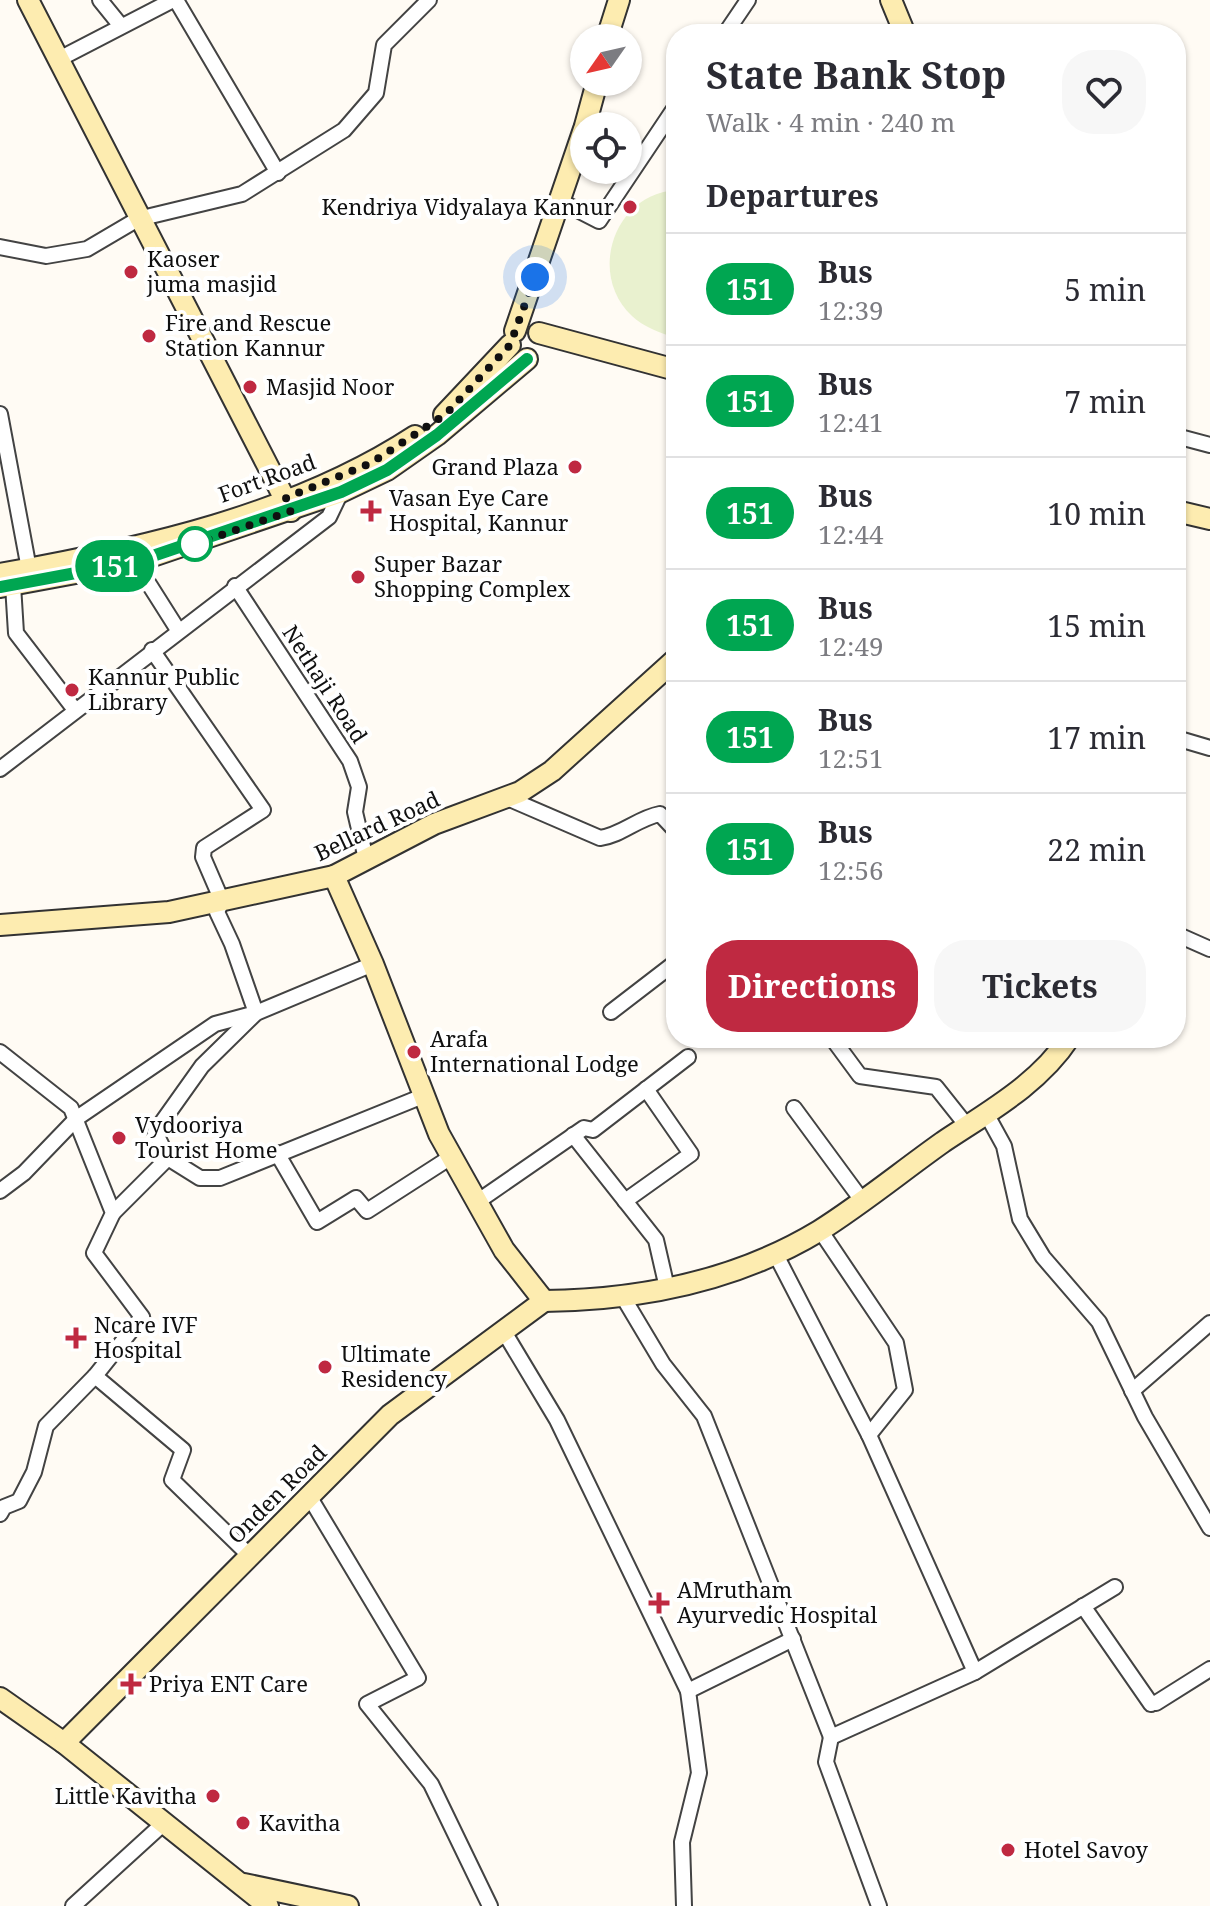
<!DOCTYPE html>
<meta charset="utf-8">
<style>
:root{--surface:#fff;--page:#f7f7f7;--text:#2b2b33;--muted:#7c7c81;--line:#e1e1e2;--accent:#bf2941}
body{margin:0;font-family:"Noto Serif",serif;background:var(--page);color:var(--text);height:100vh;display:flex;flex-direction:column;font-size:30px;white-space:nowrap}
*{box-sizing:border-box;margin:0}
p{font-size:26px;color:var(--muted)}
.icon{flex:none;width:44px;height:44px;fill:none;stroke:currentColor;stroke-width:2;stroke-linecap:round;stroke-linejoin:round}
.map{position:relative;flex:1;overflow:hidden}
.details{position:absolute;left:666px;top:24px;width:520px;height:1024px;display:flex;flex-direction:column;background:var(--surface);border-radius:32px;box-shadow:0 2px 6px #0004}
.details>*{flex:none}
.badge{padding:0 16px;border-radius:26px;font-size:28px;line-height:52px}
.needle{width:52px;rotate:236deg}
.fabs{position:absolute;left:570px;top:24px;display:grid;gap:16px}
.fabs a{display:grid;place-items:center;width:72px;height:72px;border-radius:50%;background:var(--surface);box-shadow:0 2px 6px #0004;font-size:40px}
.you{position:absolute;width:40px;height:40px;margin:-20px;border:6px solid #fff;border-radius:50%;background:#1a73e8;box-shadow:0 0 0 12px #1a73e833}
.map>.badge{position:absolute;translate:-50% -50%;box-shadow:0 0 0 4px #fff}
h2{padding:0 40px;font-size:30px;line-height:72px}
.round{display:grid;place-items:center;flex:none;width:84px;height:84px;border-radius:32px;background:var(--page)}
.summary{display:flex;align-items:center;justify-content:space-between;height:136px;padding:0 40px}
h1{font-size:38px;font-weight:700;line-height:60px}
.primary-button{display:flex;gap:16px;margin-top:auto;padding:16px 40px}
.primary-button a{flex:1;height:92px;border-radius:32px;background:var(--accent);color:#fff;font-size:32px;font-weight:700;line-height:92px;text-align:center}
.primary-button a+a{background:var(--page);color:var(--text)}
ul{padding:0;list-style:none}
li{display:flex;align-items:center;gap:24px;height:112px;padding:0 40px;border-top:2px solid var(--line)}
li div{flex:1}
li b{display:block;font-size:30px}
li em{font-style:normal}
li .badge{min-width:88px;font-weight:700;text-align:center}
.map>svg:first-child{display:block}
</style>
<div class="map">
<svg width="1210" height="1906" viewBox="0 0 1210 1906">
<rect width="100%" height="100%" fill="#fffbf4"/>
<path fill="#e9f1cf" d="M676,190V338C660,333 644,327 632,316C587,274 614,194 676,190Z"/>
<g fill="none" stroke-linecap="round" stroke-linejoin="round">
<defs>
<g id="street">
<polyline points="100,0 121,26"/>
<polyline points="176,0 278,173"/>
<polyline points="725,34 748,0"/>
<polyline points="61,58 173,0"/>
<polyline points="562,202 599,221 676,106"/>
<polyline points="0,247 46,256 87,249 138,219 242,194 344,130 376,93 384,45 429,0"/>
<polyline points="0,414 29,569"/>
<polyline points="1176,436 1210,445"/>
<polyline points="135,562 178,630"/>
<polyline points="13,585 16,633 75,710"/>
<polyline points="235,586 350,761 359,787 355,812 366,859"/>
<polyline points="1176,738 1210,748"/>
<polyline points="0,769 329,517 341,492"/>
<path d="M505,797L600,838C622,835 638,818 660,814L676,831"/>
<polyline points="1176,934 1210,949"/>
<polyline points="611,1012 676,962"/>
<polyline points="832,1038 860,1076 936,1087 967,1126"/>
<polyline points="0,1052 71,1108 113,1213 94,1253 142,1317 95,1376 46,1426 34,1472 19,1501 4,1507 0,1514"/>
<polyline points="794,1108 861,1199"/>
<polyline points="987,1115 1004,1146 1020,1219 1043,1257 1099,1322 1145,1417 1210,1528"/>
<polyline points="573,1135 656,1240 667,1288"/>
<polyline points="277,1153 317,1222 356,1198 367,1211 451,1157"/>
<polyline points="168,1158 155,1132 202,1066 256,1013 373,964"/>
<polyline points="0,1191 24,1173 77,1118 215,1024 256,1013 232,944 217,912 222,901 203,857 204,848 263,810 152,650"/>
<polyline points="625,1201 691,1154 646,1089"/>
<polyline points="477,1202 584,1128 593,1130 688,1057"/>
<polyline points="113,1213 168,1158 200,1178 220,1178 423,1096"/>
<polyline points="775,1253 869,1435"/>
<polyline points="623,1297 663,1364 704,1416 831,1737 975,1672 869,1435 905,1390 896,1343 820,1230"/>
<polyline points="503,1330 557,1420 688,1691 699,1773 682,1842 684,1906"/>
<polyline points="95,1376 183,1450 172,1480 250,1556"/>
<polyline points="1132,1391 1210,1323"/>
<polyline points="309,1496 418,1678 367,1704 431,1784 490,1906"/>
<polyline points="1083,1606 1151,1704"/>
<polyline points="975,1672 1115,1587"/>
<polyline points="688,1691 793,1639"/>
<polyline points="1156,1703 1210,1669"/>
<polyline points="831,1737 826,1762 879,1906"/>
<polyline points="73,1906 164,1823"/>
</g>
<g id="secondary">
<polyline points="28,0 291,511"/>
<polyline points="891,0 905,34"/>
<polyline points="607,38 619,0"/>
<polyline points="585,126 597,82"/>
<polyline points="515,331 584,129"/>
<polyline points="539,333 676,370"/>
<polyline points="444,415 510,345"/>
<polyline points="1176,511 1210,519"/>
<path d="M0,574C141,549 294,515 415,436"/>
<polyline points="0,587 135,562 341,492 387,470 437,435 527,359"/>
<polyline points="334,876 373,964 439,1134 504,1250 544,1301"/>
<polyline points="0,925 169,912 334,876 434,824 520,792 552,771 676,659"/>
<path d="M544,1301C640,1300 736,1281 819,1231C862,1204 902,1171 943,1142C988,1112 1039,1084 1069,1038"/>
<polyline points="0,1698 64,1743 268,1906"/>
<polyline points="64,1743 390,1415 544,1301"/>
<polyline points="244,1884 348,1906"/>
</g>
</defs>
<use href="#street" stroke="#434343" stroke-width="18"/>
<use href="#secondary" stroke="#323232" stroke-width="24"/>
<use href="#street" stroke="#fff" stroke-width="14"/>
<use href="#secondary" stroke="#fdecb0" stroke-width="20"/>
</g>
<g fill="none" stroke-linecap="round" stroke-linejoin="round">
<defs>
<polyline id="line" points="0,587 135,562 341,492 387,470 437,435 527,359"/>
</defs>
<use href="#line" stroke="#fff" stroke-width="18"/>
<use href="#line" stroke="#00a651" stroke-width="12"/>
<polyline stroke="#101010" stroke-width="8" stroke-dasharray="0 14.4" points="195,544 291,511 286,498 371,463 446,414 510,345 535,277"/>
</g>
<g fill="#bf2941" stroke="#fff" stroke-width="3">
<circle cx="630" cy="207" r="8"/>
<circle cx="131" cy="272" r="8"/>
<circle cx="149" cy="336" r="8"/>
<circle cx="250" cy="387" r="8"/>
<circle cx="575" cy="467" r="8"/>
<path d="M367 499h8v8h8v8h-8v8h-8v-8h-8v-8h8z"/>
<circle cx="358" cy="577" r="8"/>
<circle cx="72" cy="690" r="8"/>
<circle cx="414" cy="1052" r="8"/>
<circle cx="119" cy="1138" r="8"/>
<path d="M72 1326h8v8h8v8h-8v8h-8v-8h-8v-8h8z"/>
<circle cx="325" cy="1367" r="8"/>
<path d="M655 1591h8v8h8v8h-8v8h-8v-8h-8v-8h8z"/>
<path d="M127 1672h8v8h8v8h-8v8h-8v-8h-8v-8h8z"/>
<circle cx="213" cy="1796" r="8"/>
<circle cx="243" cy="1823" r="8"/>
<circle cx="1008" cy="1850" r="8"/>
</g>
<circle fill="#fff" stroke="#00a651" stroke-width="4" cx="195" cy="544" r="16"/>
<g text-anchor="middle" stroke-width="8" stroke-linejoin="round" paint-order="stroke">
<g font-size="22" fill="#101010" stroke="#fff" text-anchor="start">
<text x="614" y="215" text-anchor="end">Kendriya Vidyalaya Kannur</text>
<text x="147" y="267">Kaoser<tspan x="147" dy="25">juma masjid</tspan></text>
<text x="165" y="331">Fire and Rescue<tspan x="165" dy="25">Station Kannur</tspan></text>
<text x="266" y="395">Masjid Noor</text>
<text x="559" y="475" text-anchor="end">Grand Plaza</text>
<text x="389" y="506">Vasan Eye Care<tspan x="389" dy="25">Hospital, Kannur</tspan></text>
<text x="374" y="572">Super Bazar<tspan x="374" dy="25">Shopping Complex</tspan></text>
<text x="88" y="685">Kannur Public<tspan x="88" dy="25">Library</tspan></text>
<text x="430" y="1047">Arafa<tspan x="430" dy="25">International Lodge</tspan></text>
<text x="135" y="1133">Vydooriya<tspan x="135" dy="25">Tourist Home</tspan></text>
<text x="94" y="1333">Ncare IVF<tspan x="94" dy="25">Hospital</tspan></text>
<text x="341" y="1362">Ultimate<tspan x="341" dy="25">Residency</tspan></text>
<text x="677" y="1598">AMrutham<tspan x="677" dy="25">Ayurvedic Hospital</tspan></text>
<text x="149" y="1692">Priya ENT Care</text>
<text x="197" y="1804" text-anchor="end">Little Kavitha</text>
<text x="259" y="1831">Kavitha</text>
<text x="1024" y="1858">Hotel Savoy</text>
</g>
<g font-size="22" fill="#101010" stroke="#fff">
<text transform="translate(267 478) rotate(-20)" y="8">Fort Road</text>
<text transform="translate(325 684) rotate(57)" y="8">Nethaji Road</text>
<text transform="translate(377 826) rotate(-25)" y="8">Bellard Road</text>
<text transform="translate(277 1494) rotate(-45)" y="8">Onden Road</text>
</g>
</g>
</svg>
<div class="fabs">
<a><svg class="needle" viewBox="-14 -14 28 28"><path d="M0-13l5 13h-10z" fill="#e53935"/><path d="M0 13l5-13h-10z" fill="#7c7c81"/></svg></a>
<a><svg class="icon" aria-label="locate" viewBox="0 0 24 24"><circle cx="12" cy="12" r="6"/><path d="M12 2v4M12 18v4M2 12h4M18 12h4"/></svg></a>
</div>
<div class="you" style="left:535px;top:277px"></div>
<b class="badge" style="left:115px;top:566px;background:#00a651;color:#fff">151</b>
<section class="details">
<div class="summary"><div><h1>State Bank Stop</h1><p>Walk · 4 min · 240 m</p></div><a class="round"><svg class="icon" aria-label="heart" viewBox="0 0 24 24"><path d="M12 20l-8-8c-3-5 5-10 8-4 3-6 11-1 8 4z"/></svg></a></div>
<h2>Departures</h2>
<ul>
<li><span class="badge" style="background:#00a651;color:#fff">151</span><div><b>Bus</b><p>12:39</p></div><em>5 min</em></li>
<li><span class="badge" style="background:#00a651;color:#fff">151</span><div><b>Bus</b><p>12:41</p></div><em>7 min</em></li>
<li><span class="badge" style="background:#00a651;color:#fff">151</span><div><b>Bus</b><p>12:44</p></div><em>10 min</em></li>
<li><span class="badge" style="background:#00a651;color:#fff">151</span><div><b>Bus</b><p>12:49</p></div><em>15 min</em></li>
<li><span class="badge" style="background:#00a651;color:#fff">151</span><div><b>Bus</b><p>12:51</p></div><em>17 min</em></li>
<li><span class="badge" style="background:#00a651;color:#fff">151</span><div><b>Bus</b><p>12:56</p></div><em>22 min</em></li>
</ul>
<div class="primary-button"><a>Directions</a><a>Tickets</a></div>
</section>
</div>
